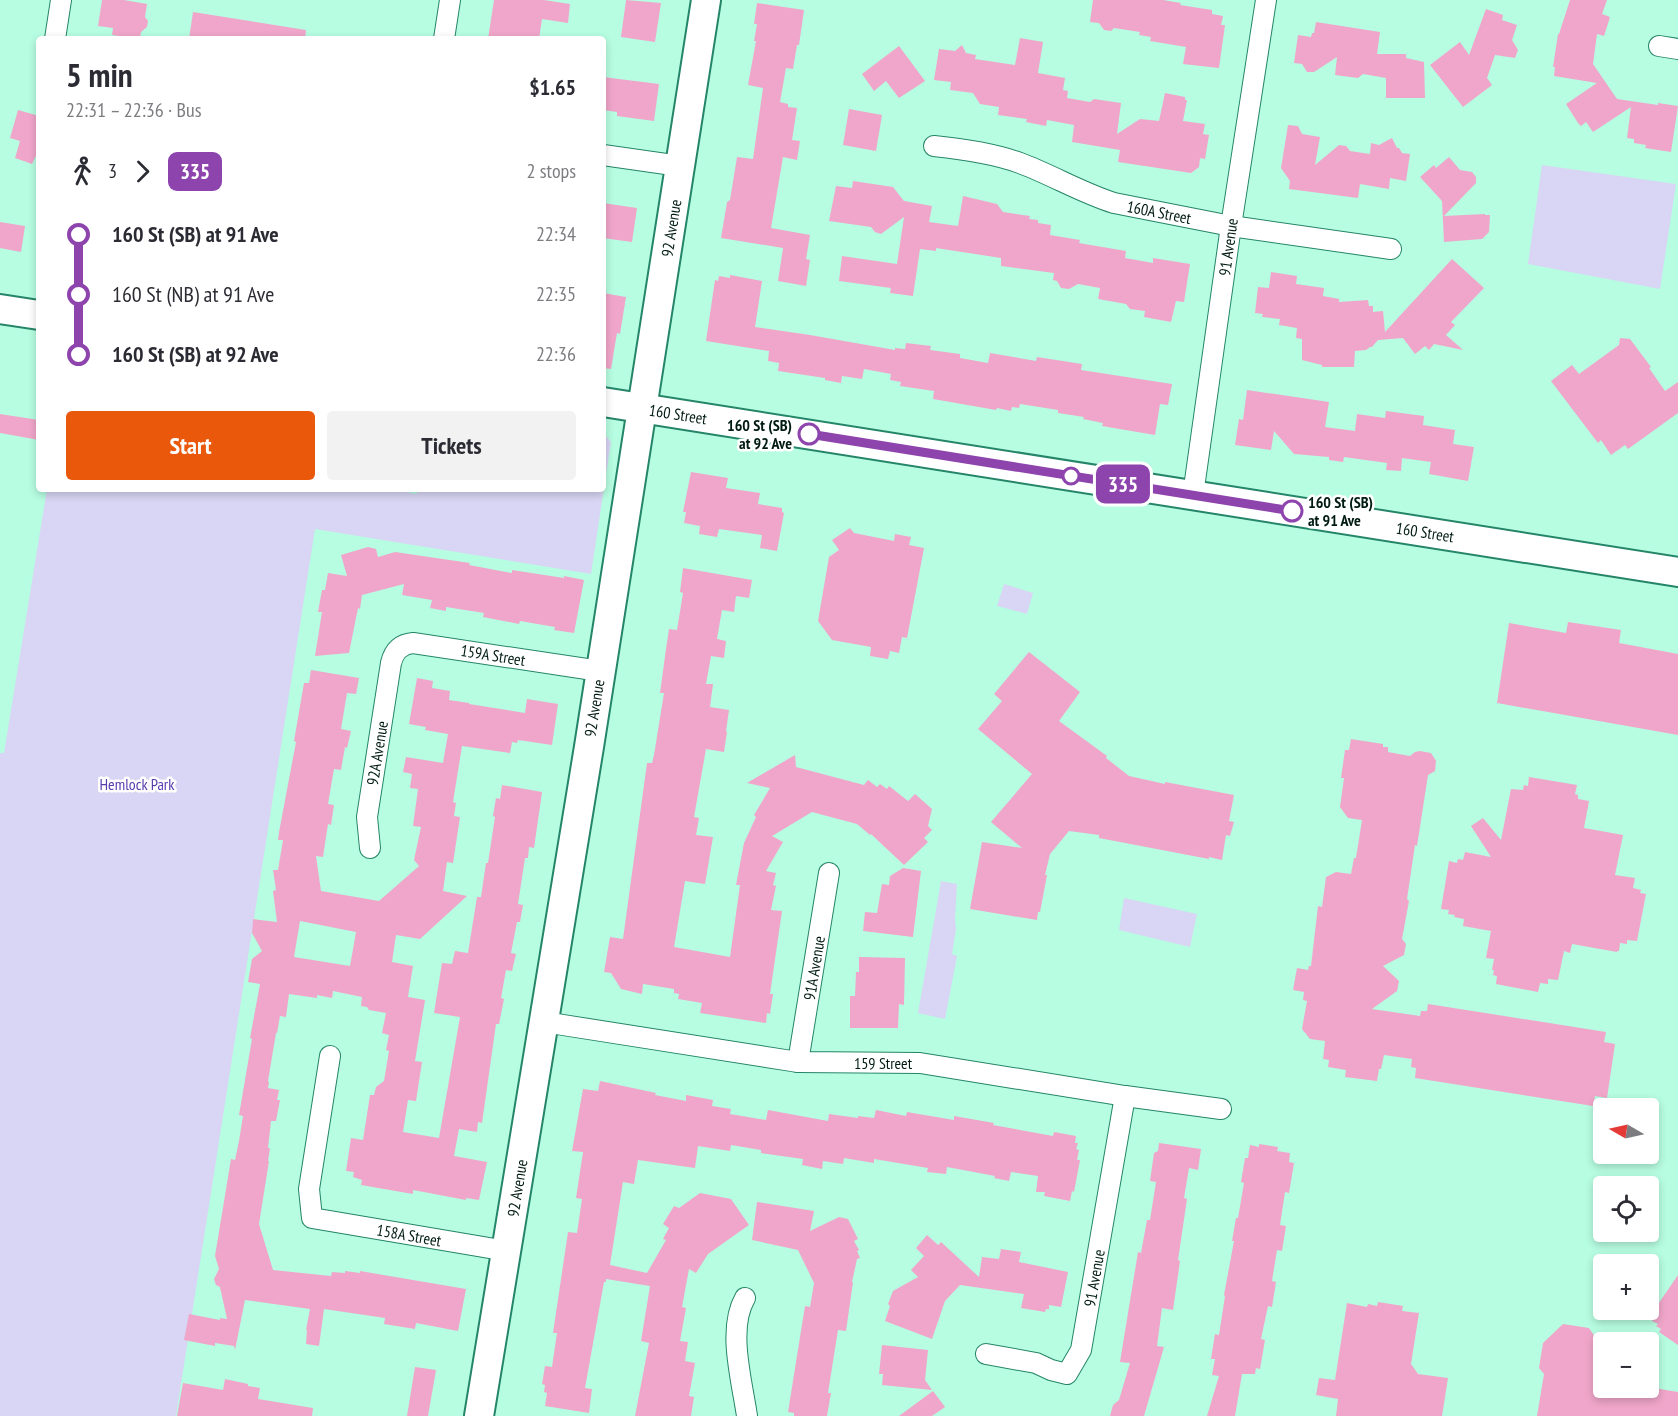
<!DOCTYPE html>
<meta charset="utf-8">
<style>
:root{--surface:#fff;--page:#f2f2f3;--text:#2b2b33;--muted:#7c7c81;--accent:#ea580c}
body{margin:0;font-family:"PT Sans Narrow",sans-serif;background:var(--page);color:var(--text);height:100vh;display:flex;flex-direction:column;font-size:22px;white-space:nowrap}
*{box-sizing:border-box;margin:0}
p{font-size:20px;color:var(--muted)}
.icon{flex:none;width:33px;height:33px;fill:none;stroke:currentColor;stroke-width:2;stroke-linecap:round;stroke-linejoin:round}
.map{position:relative;flex:1;overflow:hidden}
.sheet{position:absolute;left:36px;top:36px;width:570px;height:456px;display:flex;flex-direction:column;background:var(--surface);border-radius:6px;box-shadow:0 3px 9px #0003}
.sheet>*{flex:none}
.badge{padding:0 12px;border-radius:9px;font-size:21px;line-height:39px}
.needle{width:39px;rotate:279deg}
.controls{position:absolute;left:1593px;top:1098px;display:grid;gap:12px}
.controls a{display:grid;place-items:center;width:66px;height:66px;border-radius:6px;background:var(--surface);box-shadow:0 3px 9px #0003;font-size:30px}
.map>.badge{position:absolute;translate:-50% -50%;box-shadow:0 0 0 3px #fff}
.legs{display:flex;align-items:center;gap:9px;height:66px;padding:0 30px;font-size:20px}
.legs p{margin-inline-start:auto}
.head{display:flex;align-items:center;justify-content:space-between;height:102px;padding:0 30px}
h1{font-size:33px;font-weight:600;line-height:45px}
.action{display:flex;gap:12px;margin-top:auto;padding:12px 30px}
.action a{flex:1;height:69px;border-radius:6px;background:var(--accent);color:#fff;font-size:24px;font-weight:600;line-height:69px;text-align:center}
.action a+a{background:var(--page);color:var(--text)}
ul{padding:0 30px;list-style:none}
li{display:flex;align-items:center;gap:21px;height:60px;font-size:22px}
li i{display:grid;place-items:center;width:9px;height:100%;margin:0 8px;background:currentColor}
li i::after{content:'';width:15px;height:15px;margin:-8px;border:4px solid;border-radius:50%;background:var(--surface)}
li p{margin-inline-start:auto}
li:first-child i{background:linear-gradient(#0000 50%,currentColor 0)}
li:last-child i{background:linear-gradient(currentColor 50%,#0000 0)}
.map>svg:first-child{display:block}
</style>
<div class="map">
<svg width="1678" height="1416" viewBox="0 0 1678 1416">
<rect width="100%" height="100%" fill="#b7fde1"/>
<g fill="#d8d6f4">
<polygon points="1542,165 1676,184 1660,289 1528,264"/>
<polygon points="603,435 606,436 611,442 591,574 315,529 176,1416 0,1416 0,753 4,753 47,489 394,489 415,494 425,489 603,489"/>
<polygon points="1004,584 1033,593 1027,614 997,606"/>
<polygon points="941,881 957,884 955,920 956,929 952,954 957,956 945,1019 918,1013"/>
<polygon points="1124,898 1197,914 1190,947 1119,930"/>
</g>
<g fill="#f0a6ca" fill-rule="evenodd">
<polygon points="102,0 124,0 147,4 145,17 148,21 147,27 141,32 140,39 112,35 113,28 98,26"/>
<polygon points="494,0 544,0 570,4 568,23 542,19 539,39 488,39"/>
<polygon points="626,0 661,3 655,42 621,37"/>
<polygon points="1093,0 1163,0 1181,3 1180,5 1212,10 1212,14 1223,16 1221,25 1225,25 1219,68 1183,64 1186,47 1150,41 1151,37 1139,35 1140,32 1114,28 1111,31 1104,30 1099,23 1090,22"/>
<polygon points="1570,0 1607,0 1602,14 1610,17 1604,36 1597,34 1593,64 1617,99 1658,105 1658,103 1678,106 1671,152 1645,148 1646,145 1634,143 1634,139 1627,138 1631,107 1593,132 1586,122 1581,126 1578,123 1566,104 1597,83 1554,76 1555,67 1553,67 1558,34 1559,34"/>
<polygon points="757,3 804,10 799,45 797,45 793,69 786,68 780,102 788,104 788,107 797,108 792,140 800,141 797,160 783,157 771,228 810,235 806,259 810,260 806,286 778,281 783,248 721,238 727,202 730,200 737,157 753,159 763,88 748,85 756,41 754,41 757,24 754,24"/>
<polygon points="1486,9 1503,15 1502,20 1517,25 1512,40 1518,50 1515,58 1495,55 1487,78 1492,85 1463,107 1430,65 1460,42 1469,55"/>
<polygon points="193,12 306,30 305,39 189,39"/>
<polygon points="1316,22 1380,32 1377,54 1406,54 1406,58 1424,62 1425,98 1386,98 1386,78 1363,74 1358,78 1335,75 1337,57 1314,72 1307,72 1302,64 1294,63 1298,35 1311,37 1312,33 1314,33"/>
<polygon points="1020,38 1043,42 1038,73 1065,78 1063,90 1068,91 1067,98 1090,102 1094,99 1121,103 1117,134 1140,119 1159,121 1165,93 1185,97 1185,100 1187,100 1183,121 1205,124 1203,134 1209,135 1205,159 1200,158 1199,167 1191,173 1118,162 1120,150 1072,142 1074,125 1047,120 1046,126 1026,122 1027,119 998,115 999,107 980,104 973,93 950,90 951,82 934,80 939,49 955,51 962,45 966,53 976,55 975,59 1015,65"/>
<polygon points="899,46 925,81 899,98 886,81 874,91 862,74"/>
<polygon points="603,77 659,84 654,121 617,116 617,112 603,110"/>
<polygon points="849,109 882,115 876,151 843,145"/>
<polygon points="18,110 39,116 39,149 32,164 15,158 20,141 10,138"/>
<polygon points="1288,125 1298,126 1302,134 1320,137 1315,165 1339,145 1346,146 1350,151 1370,154 1371,143 1379,145 1392,138 1397,148 1399,148 1402,153 1410,154 1406,181 1390,178 1389,189 1360,184 1358,198 1289,189 1290,181 1281,168"/>
<polygon points="1449,157 1460,170 1472,172 1476,177 1476,183 1444,216 1485,214 1485,215 1490,215 1489,232 1482,239 1444,242 1442,201 1420,177 1434,165 1436,168"/>
<polygon points="853,181 893,187 904,201 932,206 929,222 958,226 963,196 997,204 1003,212 1030,216 1029,219 1038,220 1038,223 1051,225 1050,235 1080,240 1079,243 1126,251 1125,258 1153,263 1153,258 1190,264 1184,302 1176,301 1171,322 1144,317 1145,311 1130,309 1126,304 1098,299 1100,288 1078,284 1069,289 1061,288 1057,281 1053,280 1054,273 1001,266 1001,258 936,248 936,251 920,249 913,296 890,293 891,288 839,281 842,256 897,264 904,217 881,234 875,232 871,227 829,221 836,186 852,188"/>
<polygon points="603,203 637,208 632,242 603,238"/>
<polygon points="0,222 25,226 21,252 0,248"/>
<polygon points="1452,259 1484,288 1451,322 1455,325 1446,335 1463,350 1434,344 1429,350 1425,346 1415,354 1403,338 1378,340 1372,347 1370,347 1366,350 1355,351 1354,367 1322,367 1322,365 1302,360 1302,339 1296,338 1297,328 1279,325 1280,319 1262,317 1263,314 1255,313 1258,287 1269,288 1271,272 1297,276 1296,284 1324,288 1323,296 1339,299 1339,302 1368,300 1369,306 1373,306 1373,312 1383,311 1385,332"/>
<polygon points="730,275 762,281 755,327 810,335 895,350 895,348 905,349 906,343 931,346 930,350 960,354 960,358 988,363 990,353 1036,361 1037,357 1082,364 1081,370 1172,384 1168,405 1160,404 1155,435 1102,426 1103,423 1083,419 1084,417 1058,413 1058,410 1020,404 1019,408 1012,407 1011,411 997,408 996,410 933,399 934,391 900,386 901,382 890,380 891,374 864,369 862,379 842,376 841,383 825,380 825,378 778,371 779,363 768,361 769,351 706,341 715,280 718,281 719,276 730,278"/>
<polygon points="603,293 626,297 620,334 617,333 611,369 603,368"/>
<polygon points="1620,338 1630,339 1651,367 1649,368 1665,391 1678,382 1678,413 1628,449 1625,445 1611,455 1601,440 1598,443 1551,381 1572,365 1579,374 1619,345"/>
<polygon points="1247,390 1329,402 1325,427 1355,431 1357,414 1385,418 1386,411 1424,416 1423,425 1455,430 1453,444 1474,447 1468,481 1429,474 1431,462 1402,458 1401,471 1386,470 1387,463 1344,457 1343,462 1329,460 1329,457 1294,454 1274,431 1271,450 1235,445 1239,419 1243,420"/>
<polygon points="0,414 39,420 39,440 0,433"/>
<polygon points="691,472 728,478 726,488 760,493 758,504 782,508 782,512 784,513 777,551 760,548 762,535 719,529 717,537 699,534 700,526 684,523 686,512 683,512"/>
<polygon points="850,528 854,533 894,541 895,534 911,537 909,545 924,548 907,638 902,637 899,653 890,651 888,659 870,656 871,647 832,640 818,621 829,557 839,550 832,540"/>
<polygon points="368,547 376,549 378,557 395,552 470,563 469,565 512,573 512,570 564,578 564,576 584,580 574,633 554,630 555,627 520,621 519,624 483,617 484,613 446,607 446,611 430,608 432,600 402,595 404,584 362,595 360,609 358,608 349,653 315,656 322,612 318,612 322,590 325,590 328,573 347,576 341,555"/>
<polygon points="683,568 752,580 749,598 736,596 734,612 722,610 717,639 726,641 724,658 711,656 706,684 713,684 710,707 729,710 726,731 727,732 724,752 706,749 694,817 699,818 696,835 713,837 705,884 685,881 674,947 730,957 740,885 736,885 744,843 756,817 754,815 770,788 747,783 795,755 796,767 864,785 868,780 877,787 880,784 887,789 889,786 908,801 915,794 932,809 928,826 932,830 924,838 928,842 904,865 871,834 870,835 857,824 812,812 772,836 783,842 766,871 776,873 773,885 776,886 771,910 782,911 770,994 773,994 770,1014 767,1013 766,1023 700,1013 702,1003 678,999 679,994 674,993 674,989 643,984 642,994 621,989 611,973 604,972 610,937 623,939 647,763 652,763 654,755 664,693 660,693 666,649 669,629 677,630 683,593 680,592"/>
<polygon points="1568,622 1621,630 1619,643 1678,654 1678,735 1497,703 1509,623 1566,633"/>
<polygon points="1029,652 1080,692 1059,721 1107,756 1106,758 1129,776 1165,784 1165,782 1234,795 1229,821 1234,822 1230,836 1226,835 1222,860 1209,857 1209,859 1099,838 1099,835 1069,831 1050,854 1045,875 1047,875 1040,912 1038,912 1037,920 970,909 982,842 1022,848 991,822 1032,774 978,729 1002,701 994,694"/>
<path d="M311,670L359,678L356,694L347,693L341,729L351,731L347,748L345,747L341,770L334,769L328,804L334,805L331,825L328,824L323,857L316,856L321,891L379,901L419,866L414,860L421,827L413,826L418,789L410,788L412,774L403,772L406,757L443,763L448,734L425,730L426,727L409,724L417,678L433,681L432,688L450,691L449,700L469,703V704L525,713L527,699L558,704L552,745L518,740L517,743L512,742L510,753L462,746L453,802L456,803L454,816L460,817L453,863L447,862L443,891L467,896L420,939L396,935L392,962L413,966L408,997L425,1000L415,1061L422,1062L416,1101L408,1100L403,1132L439,1138L460,1017L434,1013L442,963L452,964L455,951L468,953L477,897H481L486,863H488L495,817L493,816L496,798L500,799L502,785L542,792L534,848L529,847L528,858H525L518,904L523,905L520,922H517L511,953L516,954L512,971L506,970L501,998L504,999L499,1024H496L482,1123L478,1122L477,1132L459,1129L454,1156L487,1162L479,1200L466,1198V1200L413,1190V1194L361,1185L362,1180L353,1177L354,1172L346,1171L351,1138L363,1140L370,1095H374L376,1087L384,1081L389,1051L386,1050L389,1035L382,1033L386,1013L369,1010L367,1007L361,1006L362,997L333,991L332,998L317,995V998L289,994L286,1017L280,1016L277,1033H276L268,1081L269,1082L268,1088L279,1090L277,1100H280L276,1121H271L268,1148H270L268,1161H269L259,1224L273,1270L331,1276L332,1272L345,1273V1271L360,1273V1271L466,1289L458,1331L416,1323L415,1329L384,1324L385,1318L324,1309L319,1346L306,1344L307,1330H306L310,1309L245,1300L235,1350L234,1346L215,1343V1346L184,1340L189,1314L220,1320V1318L227,1319L220,1287L216,1285L214,1279L219,1269L215,1256L231,1159L235,1160L239,1141L243,1116L239,1115L252,1039L250,1038L260,984L248,982L252,959L262,951L252,933L253,919L277,922L273,891L276,890L273,870H278L283,840H278L279,832L296,742L294,741L304,683H309ZM300,921L356,932L350,966L294,957Z"/>
<polygon points="1351,739 1383,744 1383,747 1388,747 1388,752 1410,756 1415,752 1420,751 1431,753 1436,761 1435,771 1428,775 1417,846 1415,845 1407,899 1409,901 1402,939 1406,944 1404,955 1383,966 1399,981 1397,991 1372,1009 1420,1016 1421,1011 1427,1011 1428,1004 1606,1032 1604,1042 1615,1044 1607,1098 1595,1096 1593,1106 1415,1078 1416,1068 1411,1067 1412,1059 1384,1055 1381,1069 1379,1069 1377,1081 1345,1077 1346,1070 1328,1067 1329,1060 1323,1059 1325,1041 1310,1039 1302,1029 1307,1001 1303,1000 1304,992 1293,990 1297,968 1308,970 1309,966 1311,966 1318,906 1322,907 1326,877 1336,872 1351,874 1354,858 1356,858 1362,820 1348,818 1340,807 1344,778 1341,778 1345,750 1349,750"/>
<polygon points="1529,777 1577,785 1575,794 1578,795 1578,799 1589,801 1584,828 1623,835 1615,875 1635,878 1633,888 1641,890 1640,893 1646,894 1637,941 1627,940 1627,944 1620,943 1619,951 1617,951 1617,952 1572,944 1570,953 1564,951 1558,980 1548,979 1548,984 1540,983 1538,992 1496,984 1497,976 1493,975 1494,970 1492,970 1494,959 1486,958 1491,931 1463,926 1464,919 1454,917 1455,915 1448,914 1449,910 1441,909 1449,861 1457,863 1458,859 1463,860 1465,852 1491,857 1471,826 1483,818 1501,840 1511,789 1523,790 1524,785 1528,786"/>
<polygon points="903,868 921,871 913,937 863,931 865,912 877,913 882,884 889,885 890,876"/>
<polygon points="859,957 905,958 904,1005 899,1004 898,1028 850,1028 850,996 855,996 856,972 859,972"/>
<polygon points="600,1081 656,1093 655,1095 686,1101 686,1095 713,1100 712,1106 731,1109 730,1114 766,1120 768,1110 828,1121 829,1114 858,1118 858,1116 874,1118 876,1110 906,1116 907,1112 954,1120 954,1116 994,1123 993,1125 1053,1136 1054,1132 1076,1136 1075,1143 1078,1143 1076,1149 1079,1150 1077,1160 1080,1160 1074,1192 1072,1191 1070,1201 1044,1196 1045,1192 1036,1192 1038,1176 1011,1172 1009,1181 994,1178 995,1176 947,1167 946,1174 927,1172 928,1168 874,1159 874,1163 844,1158 843,1164 823,1161 822,1169 802,1165 803,1159 761,1153 761,1150 731,1145 730,1151 698,1146 695,1168 638,1160 634,1184 623,1182 610,1265 647,1273 666,1240 663,1239 669,1228 663,1224 674,1206 679,1208 700,1193 731,1199 749,1225 708,1254 696,1273 689,1269 682,1307 686,1308 680,1341 688,1342 685,1361 695,1363 689,1396 694,1397 691,1416 635,1416 649,1343 641,1341 650,1286 606,1279 606,1282 604,1282 585,1388 592,1389 589,1413 545,1406 547,1393 544,1392 545,1385 542,1384 545,1366 552,1367 557,1333 553,1333 568,1232 577,1233 582,1199 576,1198 583,1152 572,1151 583,1089 598,1091"/>
<polygon points="1159,1143 1201,1149 1198,1170 1189,1168 1184,1198 1187,1199 1178,1260 1180,1261 1173,1310 1162,1308 1157,1346 1164,1347 1144,1416 1110,1416 1113,1405 1119,1400 1130,1363 1120,1362 1138,1252 1141,1253 1147,1220 1150,1220 1156,1182 1150,1181 1154,1153 1158,1151"/>
<polygon points="1259,1144 1278,1147 1277,1151 1290,1153 1289,1162 1294,1163 1289,1193 1285,1192 1280,1225 1286,1226 1282,1251 1277,1250 1272,1281 1276,1282 1272,1307 1268,1306 1261,1339 1265,1340 1260,1369 1256,1368 1255,1374 1242,1374 1235,1416 1207,1416 1219,1376 1212,1375 1215,1359 1211,1359 1215,1334 1219,1335 1225,1296 1224,1295 1234,1241 1232,1241 1236,1218 1238,1218 1244,1183 1241,1182 1245,1158 1248,1158 1250,1145 1259,1147"/>
<polygon points="757,1202 814,1211 810,1231 839,1217 848,1219 858,1239 854,1241 859,1250 857,1251 860,1258 857,1259 852,1282 853,1282 846,1331 838,1330 828,1393 831,1393 827,1416 794,1416 794,1413 788,1412 805,1306 810,1307 814,1283 798,1250 752,1240"/>
<polygon points="927,1235 938,1245 941,1242 979,1277 982,1257 999,1259 1001,1249 1021,1252 1019,1262 1068,1272 1061,1307 1049,1305 1049,1309 1046,1309 1045,1312 1021,1308 1024,1294 960,1285 945,1301 932,1339 885,1321 890,1306 888,1304 893,1291 918,1277 911,1270 924,1256 916,1248"/>
<polygon points="1678,1275 1678,1345 1659,1332 1661,1329 1656,1326 1658,1324 1652,1321 1656,1315 1652,1313"/>
<polygon points="1378,1302 1403,1306 1402,1311 1419,1313 1411,1364 1418,1374 1448,1378 1442,1416 1336,1416 1338,1399 1316,1395 1319,1378 1335,1380 1347,1303 1367,1307 1368,1304 1377,1306"/>
<polygon points="1563,1324 1589,1328 1604,1350 1599,1388 1648,1387 1678,1392 1678,1416 1537,1416 1544,1374 1539,1368 1543,1343"/>
<polygon points="882,1345 928,1350 925,1380 932,1390 882,1385 883,1374 879,1374"/>
<polygon points="415,1367 436,1370 428,1416 407,1416"/>
<polygon points="225,1379 248,1384 248,1386 260,1388 258,1399 313,1408 312,1416 177,1416 183,1383 223,1390"/>
<polygon points="933,1391 945,1407 932,1416 899,1416"/>
</g>
<g fill="none" stroke-linecap="round" stroke-linejoin="round">
<defs>
<g id="street">
<polyline points="55,39 61,0"/>
<polyline points="444,39 450,0"/>
<polyline points="1659,46 1678,49"/>
<path d="M934,146C963,149 993,153 1020,163C1052,175 1082,193 1114,203L1231,226L1391,249"/>
<polyline points="603,155 680,166"/>
<polyline points="1193,495 1231,226 1266,0"/>
<path d="M370,848L367,817L391,663C394,651 401,644 413,643L600,671"/>
<polyline points="544,1022 798,1062 920,1063 1125,1096 1221,1109"/>
<polyline points="330,1056 309,1189 312,1218 507,1251"/>
<polyline points="798,1062 829,873"/>
<path d="M745,1298C727,1329 742,1381 747,1416"/>
<polyline points="986,1354 1036,1363 1051,1370 1067,1374 1081,1350 1125,1096"/>
</g>
<g id="secondary">
<polyline points="0,309 39,315"/>
<polyline points="603,402 1678,572"/>
<path d="M479,1416C559,945 633,472 706,0"/>
</g>
</defs>
<use href="#street" stroke="#258568" stroke-width="22"/>
<use href="#secondary" stroke="#258568" stroke-width="32"/>
<use href="#street" stroke="#fff" stroke-width="20"/>
<use href="#secondary" stroke="#fff" stroke-width="28"/>
</g>
<g fill="none" stroke-linecap="round" stroke-linejoin="round">
<defs>
<polyline id="line-1" points="809,434 1292,511"/>
</defs>
<use href="#line-1" stroke="#fff" stroke-width="14"/>
<use href="#line-1" stroke="#8e44ad" stroke-width="9"/>
</g>
<g fill="#fff" stroke="#8e44ad" stroke-width="3">
<circle cx="809" cy="434" r="10"/>
<circle cx="1071" cy="476" r="8"/>
<circle cx="1292" cy="511" r="10"/>
</g>
<g text-anchor="middle" stroke-width="5" stroke-linejoin="round" paint-order="stroke">
<g font-size="16" fill="#011b13" stroke="#fff">
<text transform="translate(1159 212) rotate(11)" y="6">160A Street</text>
<text transform="translate(671 228) rotate(-81)" y="6">92 Avenue</text>
<text transform="translate(1228 247) rotate(-82)" y="6">91 Avenue</text>
<text transform="translate(678 414) rotate(9)" y="6">160 Street</text>
<text transform="translate(1425 532) rotate(9)" y="6">160 Street</text>
<text transform="translate(493 655) rotate(9)" y="6">159A Street</text>
<text transform="translate(594 708) rotate(-81)" y="6">92 Avenue</text>
<text transform="translate(377 753) rotate(-81)" y="6">92A Avenue</text>
<text transform="translate(814 968) rotate(-81)" y="6">91A Avenue</text>
<text x="883" y="1069">159 Street</text>
<text transform="translate(517 1188) rotate(-81)" y="6">92 Avenue</text>
<text transform="translate(409 1235) rotate(10)" y="6">158A Street</text>
<text transform="translate(1094 1278) rotate(-80)" y="6">91 Avenue</text>
</g>
<g font-size="16" font-weight="bold" fill="#011b13" stroke="#fff" text-anchor="end">
<text x="792" y="431">160 St (SB)<tspan x="792" dy="18">at 92 Ave</tspan></text>
<text x="1308" y="508" text-anchor="start">160 St (SB)<tspan x="1308" dy="18">at 91 Ave</tspan></text>
</g>
<g font-size="16" fill="#573cae" stroke="#fff">
<text x="137" y="790">Hemlock Park</text>
</g>
</g>
</svg>
<div class="controls">
<a><svg class="needle" viewBox="-14 -14 28 28"><path d="M0-13l5 13h-10z" fill="#e53935"/><path d="M0 13l5-13h-10z" fill="#7c7c81"/></svg></a>
<a><svg class="icon" aria-label="locate" viewBox="0 0 24 24"><circle cx="12" cy="12" r="6"/><path d="M12 2v4M12 18v4M2 12h4M18 12h4"/></svg></a>
<a>+</a>
<a>−</a>
</div>
<b class="badge" style="left:1123px;top:484px;background:#8e44ad;color:#fff">335</b>
<section class="sheet">
<div class="head"><div><h1>5 min</h1><p>22:31 – 22:36 · Bus</p></div><b>$1.65</b></div>
<div class="legs"><svg class="icon" aria-label="walk" viewBox="0 0 24 24"><circle cx="13" cy="4" r="2"/><path d="M13 8l-2 6 4 7M11 14l-3 7M7 12l3-4h3l4 4"/></svg>3<svg class="icon" aria-label="forward" viewBox="0 0 24 24"><path d="M9 5l7 7-7 7"/></svg><b class="badge" style="background:#8e44ad;color:#fff">335</b><p>2 stops</p></div>
<ul>
<li><i style="color:#8e44ad"></i><b>160 St (SB) at 91 Ave</b><p>22:34</p></li>
<li><i style="color:#8e44ad"></i><span>160 St (NB) at 91 Ave</span><p>22:35</p></li>
<li><i style="color:#8e44ad"></i><b>160 St (SB) at 92 Ave</b><p>22:36</p></li>
</ul>
<div class="action"><a>Start</a><a>Tickets</a></div>
</section>
</div>
